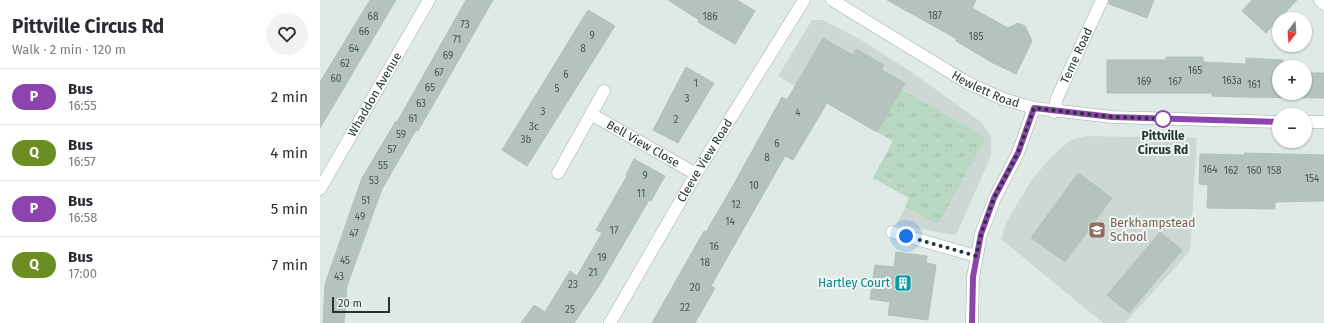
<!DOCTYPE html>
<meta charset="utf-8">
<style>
:root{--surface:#fff;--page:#f2f2f3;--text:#2b2b33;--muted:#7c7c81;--line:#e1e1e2}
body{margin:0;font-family:"Fira Sans",sans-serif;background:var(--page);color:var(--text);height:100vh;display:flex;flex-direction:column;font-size:15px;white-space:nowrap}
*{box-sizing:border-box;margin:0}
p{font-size:13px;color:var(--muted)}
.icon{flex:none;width:22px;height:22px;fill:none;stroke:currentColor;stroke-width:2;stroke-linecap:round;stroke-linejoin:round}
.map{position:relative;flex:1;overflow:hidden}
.drawer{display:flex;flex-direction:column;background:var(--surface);width:320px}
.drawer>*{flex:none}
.badge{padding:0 8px;border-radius:13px;font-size:14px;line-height:26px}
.needle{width:26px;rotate:197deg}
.controls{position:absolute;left:952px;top:12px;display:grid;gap:8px}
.controls a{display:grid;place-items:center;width:40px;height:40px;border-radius:50%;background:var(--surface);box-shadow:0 1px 3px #0004;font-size:20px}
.scale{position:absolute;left:12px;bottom:10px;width:58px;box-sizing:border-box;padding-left:4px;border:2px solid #213733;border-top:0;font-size:11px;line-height:14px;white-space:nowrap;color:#213733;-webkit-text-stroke:3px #eff6f3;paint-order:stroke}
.you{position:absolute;width:20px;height:20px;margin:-10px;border:3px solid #fff;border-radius:50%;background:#1a73e8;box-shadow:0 0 0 6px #1a73e833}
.map>.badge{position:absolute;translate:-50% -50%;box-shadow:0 0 0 2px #fff}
.round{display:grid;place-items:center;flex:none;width:42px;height:42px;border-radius:21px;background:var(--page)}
.overview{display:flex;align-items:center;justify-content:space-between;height:68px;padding:0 12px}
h1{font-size:19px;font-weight:700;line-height:30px}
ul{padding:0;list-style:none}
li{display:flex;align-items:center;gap:12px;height:56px;padding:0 12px;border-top:1px solid var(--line)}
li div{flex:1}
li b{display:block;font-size:15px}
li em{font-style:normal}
li .badge{min-width:44px;font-weight:700;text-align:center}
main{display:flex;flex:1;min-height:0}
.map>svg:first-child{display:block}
</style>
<main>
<section class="drawer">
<div class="overview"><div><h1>Pittville Circus Rd</h1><p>Walk · 2 min · 120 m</p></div><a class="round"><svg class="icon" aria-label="heart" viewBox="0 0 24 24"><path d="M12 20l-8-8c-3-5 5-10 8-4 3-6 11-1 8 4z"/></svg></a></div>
<ul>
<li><span class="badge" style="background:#8e44ad;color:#fff">P</span><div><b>Bus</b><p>16:55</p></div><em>2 min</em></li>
<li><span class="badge" style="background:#6b8e23;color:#fff">Q</span><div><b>Bus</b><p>16:57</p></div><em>4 min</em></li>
<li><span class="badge" style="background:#8e44ad;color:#fff">P</span><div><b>Bus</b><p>16:58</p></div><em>5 min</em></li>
<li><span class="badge" style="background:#6b8e23;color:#fff">Q</span><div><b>Bus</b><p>17:00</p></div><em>7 min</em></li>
</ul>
</section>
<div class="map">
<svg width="1004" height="323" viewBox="0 0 1004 323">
<defs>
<pattern id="park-tufts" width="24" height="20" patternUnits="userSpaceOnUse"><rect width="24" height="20" fill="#b9d8c4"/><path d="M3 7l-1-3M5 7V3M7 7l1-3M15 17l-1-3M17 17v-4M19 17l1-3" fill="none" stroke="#9fbaa9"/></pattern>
</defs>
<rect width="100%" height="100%" fill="#dfe9e5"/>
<g fill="#cdd8d4">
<polygon points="492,20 503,20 541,40 590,71 661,122 671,136 671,156 636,235 576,225 590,198 553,178 573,141 458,76"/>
<polygon points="765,136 877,138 870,251 805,323 783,323 681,239 687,221 711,181 732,156 751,140"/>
</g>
<polygon fill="url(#park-tufts)" points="581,89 666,138 618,224 585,207 589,198 553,178 573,141 557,132"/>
<g fill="#b4c3be" stroke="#b2c1bc">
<polygon points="50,0 76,0 0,128 0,82"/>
<polygon points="146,0 173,0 98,131 96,130 62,189 27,286 24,323 3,323 5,284 42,178 76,121 77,122"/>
<polygon points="348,0 417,0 435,11 415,44 378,22 379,20"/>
<polygon points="567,0 656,0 652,8 688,28 698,23 705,26 712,41 696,74 673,63 636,41 637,39"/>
<polygon points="789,0 834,0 827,18 789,4"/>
<polygon points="932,0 977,0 946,33 922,11"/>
<polygon points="268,10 295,26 207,166 182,150"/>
<polygon points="503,38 533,55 536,49 564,65 561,70 585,83 557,132 507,103 473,160 465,156 391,286 395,288 375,323 332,323 384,231 386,232 410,191 462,97 467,100"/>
<polygon points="846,57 883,57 883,62 926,64 926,58 963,60 963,67 959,67 959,93 985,93 985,73 1004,73 1004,98 918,97 892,96 892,93 787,93 787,60 846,60"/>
<polygon points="366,67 394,83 358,143 333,130"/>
<polygon points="924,153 1004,155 1004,201 955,202 955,209 887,208 888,185 879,184 880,154 924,155"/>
<polygon points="314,159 345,176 331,201 329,200 279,286 254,323 201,323 214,305 225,312 250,271 257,276 282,233 276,230 307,176 306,175"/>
<polygon points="758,173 792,198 745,262 711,238"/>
<polygon points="840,232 862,250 809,313 787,295"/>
<polygon points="576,252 607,256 606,263 616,265 608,320 568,315 570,302 550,299 555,265 574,267"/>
</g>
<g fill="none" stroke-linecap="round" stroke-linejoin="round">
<defs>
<g id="minor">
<path id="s1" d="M512,0L646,82L683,99L714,108L792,117L959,122"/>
<polyline points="1000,0 1004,4"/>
<path id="s2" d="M734,112L737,98L782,0"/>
<path id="s3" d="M271,114L376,174"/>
<polyline points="985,122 1004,122"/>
<polyline points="238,173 284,91"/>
<path id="s4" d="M0,189L109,0"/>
<polyline points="572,232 656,256"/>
<path id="s5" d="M290,323L376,174L484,0"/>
<polyline points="652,323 653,277 661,234 675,198 698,153 714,108"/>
</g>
</defs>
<use href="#minor" stroke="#a2b0ac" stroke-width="13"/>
<use href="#minor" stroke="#fff" stroke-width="12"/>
</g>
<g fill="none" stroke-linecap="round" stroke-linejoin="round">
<defs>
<polyline id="line" points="652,323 653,277 661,234 674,198 698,153 714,108 792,117 959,122"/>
</defs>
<use href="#line" stroke="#fff" stroke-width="9"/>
<use href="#line" stroke="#8e44ad" stroke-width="6"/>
<polyline stroke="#213733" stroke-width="4" stroke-dasharray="0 7.2" points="586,236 656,256 661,234 674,198 698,153 714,108 792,117 843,119"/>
</g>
<defs>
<symbol id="school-square" viewBox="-11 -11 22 22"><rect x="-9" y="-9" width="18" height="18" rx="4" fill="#8d6e63" stroke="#eff6f3"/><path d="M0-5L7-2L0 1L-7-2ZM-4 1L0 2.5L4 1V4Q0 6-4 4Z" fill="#fff"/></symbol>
<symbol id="building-square" viewBox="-11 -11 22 22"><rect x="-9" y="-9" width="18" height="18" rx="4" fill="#0f9aa8" stroke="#eff6f3"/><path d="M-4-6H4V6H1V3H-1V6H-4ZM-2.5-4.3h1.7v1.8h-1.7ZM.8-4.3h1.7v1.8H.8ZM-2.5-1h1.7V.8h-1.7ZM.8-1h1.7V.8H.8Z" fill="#fff"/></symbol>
</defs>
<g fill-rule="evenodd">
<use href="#school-square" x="767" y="220" width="20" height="20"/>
<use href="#building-square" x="573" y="273" width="20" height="20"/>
</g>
<circle fill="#fff" stroke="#8e44ad" stroke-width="2" cx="843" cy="119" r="8"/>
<g text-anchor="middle" stroke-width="4" stroke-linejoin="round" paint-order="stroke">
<g font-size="10" fill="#465a56">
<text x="615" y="19">187</text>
<text x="53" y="20">68</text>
<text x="390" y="20">186</text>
<text x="145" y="28">73</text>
<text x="44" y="35">66</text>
<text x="272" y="39">9</text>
<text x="656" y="40">185</text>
<text x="137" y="43">71</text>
<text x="34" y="52">64</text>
<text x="263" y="52">8</text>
<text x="128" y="59">69</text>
<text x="25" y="67">62</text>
<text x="875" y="74">165</text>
<text x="119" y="76">67</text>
<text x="246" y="78">6</text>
<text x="16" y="82">60</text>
<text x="912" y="84">163a</text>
<text x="824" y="85">169</text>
<text x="855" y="85">167</text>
<text x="376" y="87">1</text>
<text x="934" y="88">161</text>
<text x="110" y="91">65</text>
<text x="237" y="92">5</text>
<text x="367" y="102">3</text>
<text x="101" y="107">63</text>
<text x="223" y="115">3</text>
<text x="478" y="116">4</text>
<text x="93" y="122">61</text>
<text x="356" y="123">2</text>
<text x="214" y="130">3c</text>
<text x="81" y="138">59</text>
<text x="206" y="143">3b</text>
<text x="457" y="147">6</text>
<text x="72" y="153">57</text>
<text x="447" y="161">8</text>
<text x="63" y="169">55</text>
<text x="890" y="173">164</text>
<text x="911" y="174">162</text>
<text x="934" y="174">160</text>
<text x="954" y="174">158</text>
<text x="325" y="179">9</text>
<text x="992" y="182">154</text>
<text x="54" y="184">53</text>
<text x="434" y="189">10</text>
<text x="321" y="197">11</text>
<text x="46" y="204">51</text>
<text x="416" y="208">12</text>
<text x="40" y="220">49</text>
<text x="410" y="225">14</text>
<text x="294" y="234">17</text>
<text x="34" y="237">47</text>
<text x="394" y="250">16</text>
<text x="282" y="261">19</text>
<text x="25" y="264">45</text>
<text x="385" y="266">18</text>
<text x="273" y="276">21</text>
<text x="19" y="280">43</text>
<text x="253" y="288">23</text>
<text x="375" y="291">20</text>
<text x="365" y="311">22</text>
<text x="250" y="313">25</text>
</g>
<g font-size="12" fill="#213733" stroke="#eff6f3">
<text dy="4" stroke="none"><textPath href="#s2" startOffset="61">Teme Road</textPath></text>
<text dy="4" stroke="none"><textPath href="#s1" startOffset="178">Hewlett Road</textPath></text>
<text dy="4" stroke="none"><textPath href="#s4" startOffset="109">Whaddon Avenue</textPath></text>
<text dy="4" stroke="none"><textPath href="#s3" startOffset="60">Bell View Close</textPath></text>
<text dy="4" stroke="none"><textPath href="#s5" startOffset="188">Cleeve View Road</textPath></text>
</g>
<g font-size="12" font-weight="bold" fill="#213733" stroke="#eff6f3">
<text x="843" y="140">Pittville<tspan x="843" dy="14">Circus Rd</tspan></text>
</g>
<g font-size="12" fill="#785e54" stroke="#eff6f3" text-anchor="start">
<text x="790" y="227">Berkhampstead<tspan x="790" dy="14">School</tspan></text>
</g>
<g font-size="12" fill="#0d838f" stroke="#eff6f3" text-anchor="end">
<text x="570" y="287">Hartley Court</text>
</g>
</g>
</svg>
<div class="controls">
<a><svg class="needle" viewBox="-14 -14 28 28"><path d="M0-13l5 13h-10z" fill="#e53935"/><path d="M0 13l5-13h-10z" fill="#7c7c81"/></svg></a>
<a>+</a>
<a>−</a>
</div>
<div class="scale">20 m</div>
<div class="you" style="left:586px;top:236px"></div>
</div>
</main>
